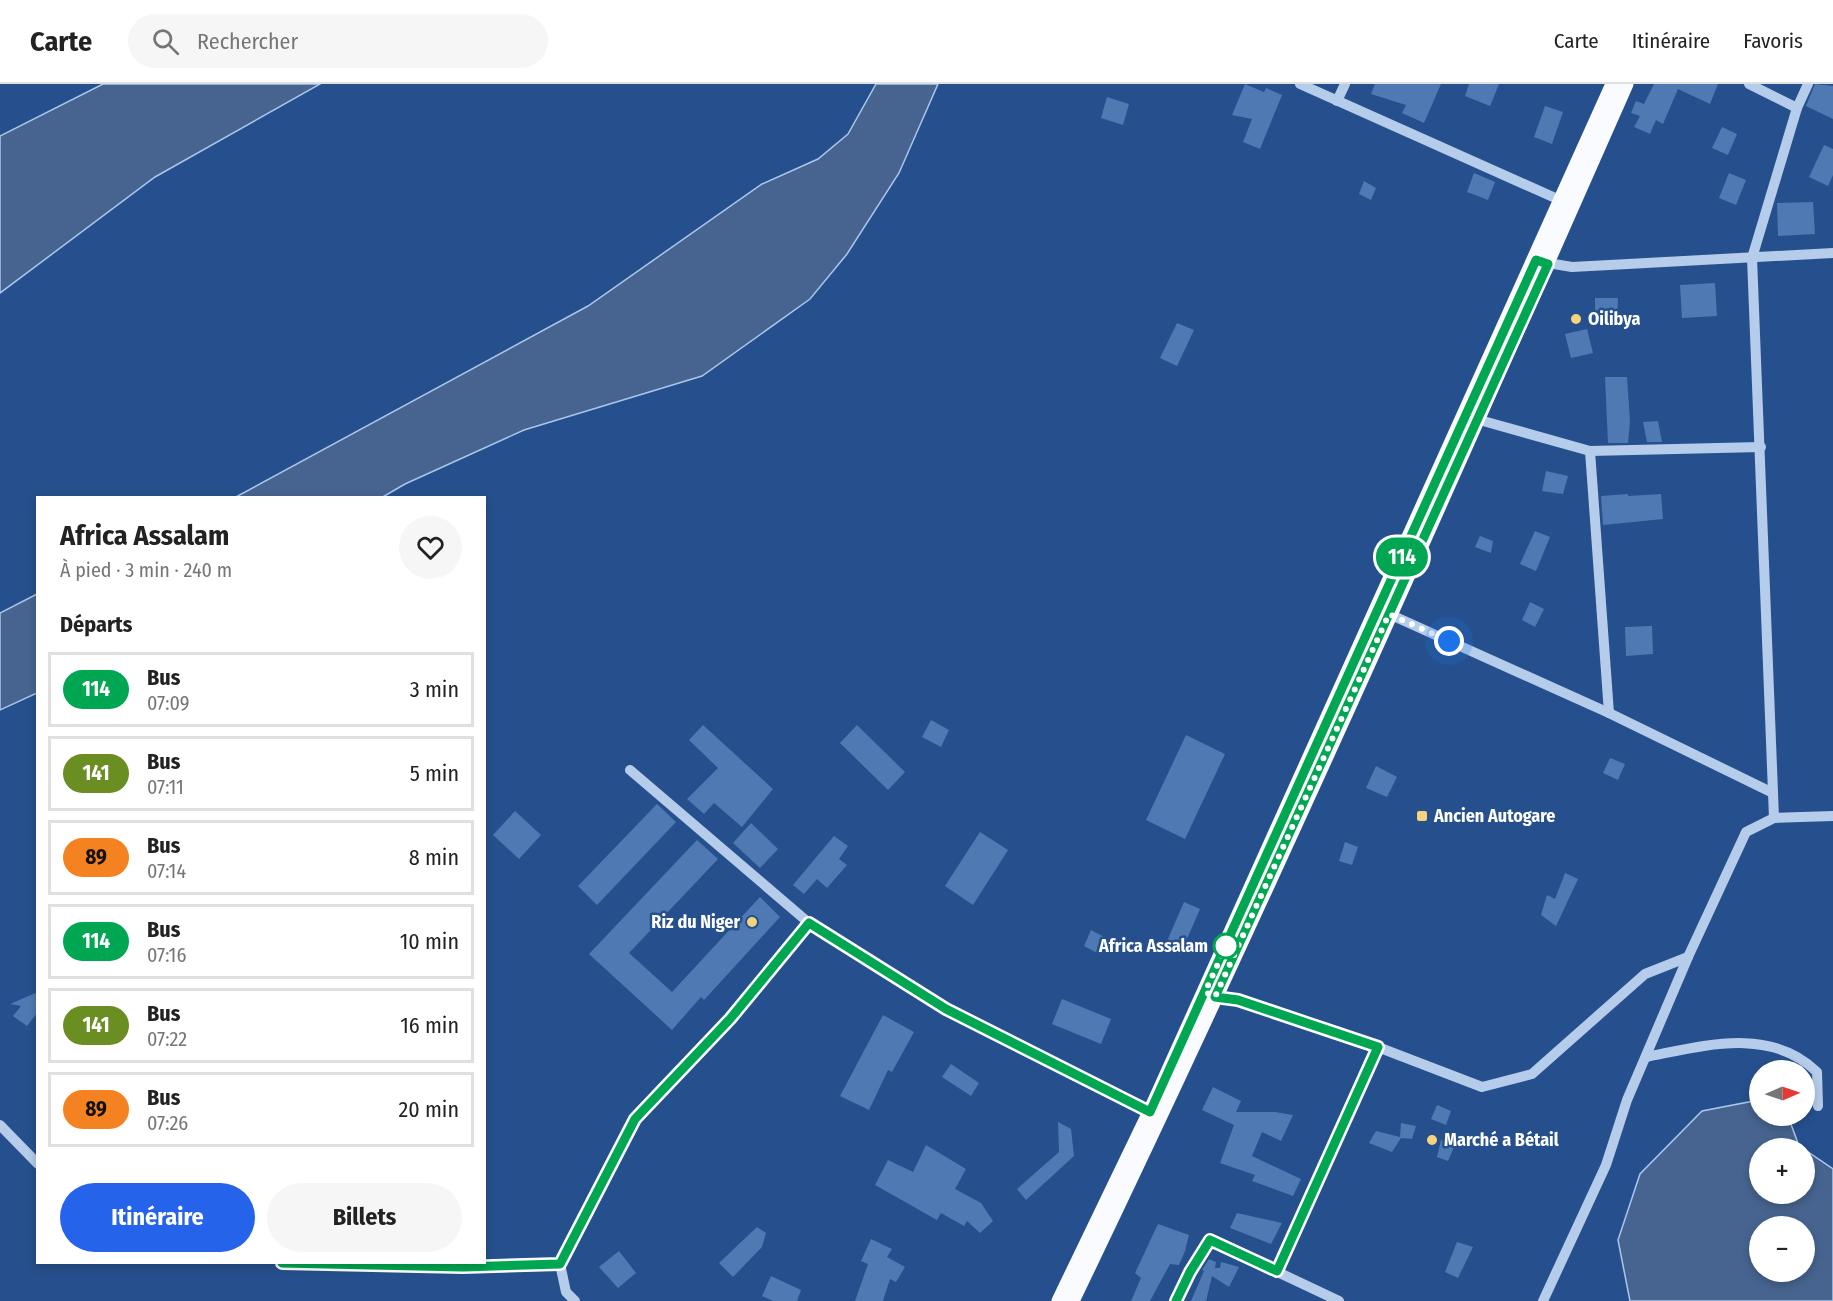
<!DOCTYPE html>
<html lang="fr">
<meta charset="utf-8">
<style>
:root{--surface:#fff;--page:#f6f6f6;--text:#222;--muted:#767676;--line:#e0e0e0;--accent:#2563eb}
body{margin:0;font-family:"Fira Sans Condensed",sans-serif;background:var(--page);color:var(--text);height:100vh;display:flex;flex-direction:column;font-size:22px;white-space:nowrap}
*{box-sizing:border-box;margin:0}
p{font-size:20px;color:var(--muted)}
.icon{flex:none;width:33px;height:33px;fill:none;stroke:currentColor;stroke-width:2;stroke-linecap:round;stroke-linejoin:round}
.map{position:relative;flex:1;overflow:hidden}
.details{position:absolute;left:36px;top:412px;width:450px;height:768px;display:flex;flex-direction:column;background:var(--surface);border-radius:0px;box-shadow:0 3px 9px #0003}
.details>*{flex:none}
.badge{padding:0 12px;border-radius:20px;font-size:21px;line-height:39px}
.needle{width:39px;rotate:88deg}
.controls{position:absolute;left:1749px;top:976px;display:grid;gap:12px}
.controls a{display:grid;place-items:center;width:66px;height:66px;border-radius:50%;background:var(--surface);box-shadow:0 3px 9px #0003;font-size:30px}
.you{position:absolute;width:30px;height:30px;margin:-15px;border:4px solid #fff;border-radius:50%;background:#1a73e8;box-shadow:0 0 0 9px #1a73e833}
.map>.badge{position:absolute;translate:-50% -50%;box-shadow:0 0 0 3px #fff}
h2{padding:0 24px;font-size:22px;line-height:54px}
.round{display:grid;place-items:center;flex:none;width:63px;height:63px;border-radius:32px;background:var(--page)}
.head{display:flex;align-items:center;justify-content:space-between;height:102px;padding:0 24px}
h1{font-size:28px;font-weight:700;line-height:45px}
.cta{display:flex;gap:12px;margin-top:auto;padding:12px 24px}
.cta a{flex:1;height:69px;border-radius:36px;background:var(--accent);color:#fff;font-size:24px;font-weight:700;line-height:69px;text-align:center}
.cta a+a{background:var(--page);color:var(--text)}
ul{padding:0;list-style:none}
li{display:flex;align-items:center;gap:18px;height:75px;margin:0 12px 9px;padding:0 12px;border:3px solid var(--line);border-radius:0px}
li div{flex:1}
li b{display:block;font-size:22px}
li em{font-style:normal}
li .badge{min-width:66px;font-weight:700;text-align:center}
header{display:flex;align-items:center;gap:36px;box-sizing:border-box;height:84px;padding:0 30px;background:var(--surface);border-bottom:2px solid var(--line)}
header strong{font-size:28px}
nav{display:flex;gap:33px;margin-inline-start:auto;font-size:21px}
.search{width:420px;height:54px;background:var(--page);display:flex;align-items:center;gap:15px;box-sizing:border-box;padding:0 21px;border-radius:33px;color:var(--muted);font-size:22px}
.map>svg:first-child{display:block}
</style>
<header>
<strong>Carte</strong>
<div class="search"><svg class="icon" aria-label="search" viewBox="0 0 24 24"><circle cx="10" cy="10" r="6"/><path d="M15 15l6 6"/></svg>Rechercher</div>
<nav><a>Carte</a><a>Itinéraire</a><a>Favoris</a></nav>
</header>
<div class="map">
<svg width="1833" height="1217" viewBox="0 0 1833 1217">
<rect width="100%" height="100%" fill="#26508d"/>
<g fill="#46648f" stroke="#aac6eb" stroke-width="1.5" fill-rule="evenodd">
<polygon points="103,0 320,0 155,93 0,209 0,52"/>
<polygon points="876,0 938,0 899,89 847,170 810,215 702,292 524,346 405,400 381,414 234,414 588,222 762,100 818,75 848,50"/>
<polygon points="37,510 37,609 0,626 0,529"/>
<path d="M1759,1016L1760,1032H1788L1799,1062L1804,1065H1760V1110H1804L1805,1066L1833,1085V1217H1630L1618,1156L1640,1090L1702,1027ZM1760,1143H1804V1188H1760Z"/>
</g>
<g fill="#4e79b3">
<polygon points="1245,0 1264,8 1266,4 1282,11 1260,65 1243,58 1252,35 1232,31"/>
<polygon points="1375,0 1441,0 1424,39 1402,29 1406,21 1371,10"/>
<polygon points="1469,0 1499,0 1490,22 1465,12"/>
<polygon points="1654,0 1718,0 1710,20 1678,5 1663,40 1656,36 1650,50 1634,43 1640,32 1631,29 1636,17 1644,20"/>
<polygon points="1815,0 1833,2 1833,35 1806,22"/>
<polygon points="1107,13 1129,20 1123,41 1101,34"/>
<polygon points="1545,22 1563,28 1552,60 1534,53"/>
<polygon points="1722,43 1737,50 1728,71 1712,64"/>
<polygon points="1824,61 1833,65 1833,91 1828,102 1809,93"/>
<polygon points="1474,89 1495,98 1488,116 1467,108"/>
<polygon points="1729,89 1746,96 1736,121 1719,114"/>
<polygon points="1364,97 1376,104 1371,116 1359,110"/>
<polygon points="1813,118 1815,150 1778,152 1777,119"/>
<polygon points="1715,199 1717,232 1682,234 1680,201"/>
<polygon points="1595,214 1618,214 1617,239 1595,239"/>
<polygon points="1177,239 1194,246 1177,282 1160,274"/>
<polygon points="1587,245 1593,269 1571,274 1565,250"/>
<polygon points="1605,293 1627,293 1630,338 1628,359 1608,359"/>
<polygon points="1658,337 1662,358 1647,358 1643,338"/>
<polygon points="1546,387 1568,392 1563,410 1542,407"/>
<polygon points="1628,410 1628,412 1661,410 1663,435 1603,441 1601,412"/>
<polygon points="1535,447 1550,453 1536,487 1520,480"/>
<polygon points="1480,452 1493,457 1491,469 1475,463"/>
<polygon points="1530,518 1544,525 1535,543 1522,536"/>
<polygon points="1652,542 1653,570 1626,572 1625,543"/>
<polygon points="931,636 949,646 941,663 922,653"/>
<polygon points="703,641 773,705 742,743 714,719 704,730 687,715 718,684 689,656"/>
<polygon points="857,641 905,688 888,706 840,659"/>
<polygon points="1186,651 1225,670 1185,755 1146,736"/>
<polygon points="1610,674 1625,680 1618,696 1603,689"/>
<polygon points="1376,682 1397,693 1387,713 1366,704"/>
<polygon points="657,720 676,738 597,821 578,802"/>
<polygon points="515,727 541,751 519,775 493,751"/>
<polygon points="751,739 778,765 760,784 733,759"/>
<polygon points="980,748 1008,766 973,821 945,802"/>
<polygon points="834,752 848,762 839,775 847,781 827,804 817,795 804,810 793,801"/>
<polygon points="697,756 718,775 629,869 672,908 760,813 780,833 704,916 701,913 672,946 589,870"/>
<polygon points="1345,758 1358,763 1352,781 1339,777"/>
<polygon points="1565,789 1578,795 1556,842 1541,831 1547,811 1555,815"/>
<polygon points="1184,818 1200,825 1180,871 1164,864"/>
<polygon points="1091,846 1108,855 1101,871 1084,862"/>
<polygon points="38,908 38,928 27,942 13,932 21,922 10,920"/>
<polygon points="1062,915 1111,935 1101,960 1052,940"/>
<polygon points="883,931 914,948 892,988 888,986 869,1026 840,1012"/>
<polygon points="951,980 979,999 971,1012 942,993"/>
<polygon points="1213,1003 1241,1017 1236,1028 1275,1028 1293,1031 1281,1057 1262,1048 1252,1072 1301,1095 1293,1112 1252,1097 1255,1091 1220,1079 1234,1041 1202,1026"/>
<polygon points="1437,1021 1451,1027 1446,1041 1431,1035"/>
<polygon points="1058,1038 1071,1045 1074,1072 1026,1116 1017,1105 1059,1068"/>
<polygon points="1401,1039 1416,1042 1412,1055 1401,1054 1392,1068 1369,1059 1376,1047 1400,1053"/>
<polygon points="1441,1056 1455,1061 1448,1077 1437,1073"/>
<polygon points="926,1061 966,1085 955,1105 981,1119 993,1137 980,1149 967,1137 964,1142 941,1129 937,1136 875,1101 888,1076 913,1088"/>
<polygon points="1237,1129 1282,1139 1271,1160 1230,1144"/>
<polygon points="1158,1140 1189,1151 1185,1167 1179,1181 1170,1180 1150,1217 1131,1217 1141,1194 1135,1189"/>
<polygon points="757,1143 766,1149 762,1163 733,1193 719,1179"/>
<polygon points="871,1155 892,1165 887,1173 905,1183 896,1198 890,1195 883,1217 855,1217 868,1180 861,1177"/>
<polygon points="1457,1158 1473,1163 1458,1194 1445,1188"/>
<polygon points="619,1167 636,1189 618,1204 599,1183"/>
<polygon points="1209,1175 1216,1178 1215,1184 1220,1184 1221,1178 1239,1183 1229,1203 1212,1192 1206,1217 1191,1217 1204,1187 1202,1186"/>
<polygon points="771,1192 801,1206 797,1217 773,1217 762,1212"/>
</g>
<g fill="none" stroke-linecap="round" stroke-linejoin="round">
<g stroke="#b5ccea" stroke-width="10">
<polyline points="1300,0 1562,117"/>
<polyline points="1749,0 1797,24"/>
<polyline points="1337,17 1345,0"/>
<polyline points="1542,178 1572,183 1833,169"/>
<polyline points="1476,335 1590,367 1761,363"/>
<polyline points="1590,367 1609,629"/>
<polyline points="1389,530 1609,629 1773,709"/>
<polyline points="630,686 809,839 946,925 1155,1030"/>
<polyline points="1774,734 1752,174 1797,24 1808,0"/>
<polyline points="1210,910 1238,916 1336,947 1482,1003 1532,990 1645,890 1688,873"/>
<path d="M1646,973C1703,962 1770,942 1817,988L1818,1022"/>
<polyline points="0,1041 38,1080"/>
<polyline points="282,1179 463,1183 560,1180 635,1035 730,935 809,839"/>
<polyline points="560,1180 566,1208 575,1217"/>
<polyline points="1277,1187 1378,963"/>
<polyline points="1176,1217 1210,1156 1339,1217"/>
<polyline points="1543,1217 1606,1081 1627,1016 1688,873 1746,748 1774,734 1833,732"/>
</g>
<g stroke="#f9fbfe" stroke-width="15">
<polyline points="1059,1217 1150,1028 1613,0"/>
<path d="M1072,1217C1265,816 1446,408 1626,0"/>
</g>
</g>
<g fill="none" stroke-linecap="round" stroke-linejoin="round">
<defs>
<polyline id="line" points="282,1179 463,1183 560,1180 635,1035 730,935 809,839 946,925 1150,1028 1536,176 1548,180 1215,913 1238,916 1378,963 1277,1187 1210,1156 1190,1188 1176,1217"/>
</defs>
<use href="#line" stroke="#fff" stroke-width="14"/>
<use href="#line" stroke="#00a651" stroke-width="9"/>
<polyline stroke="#fff" stroke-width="6" stroke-dasharray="0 10.8" points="1226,862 1205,908 1215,913 1389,530 1449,557"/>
</g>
<g fill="#f4d47a" stroke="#26508d" stroke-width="2">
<circle cx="1576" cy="235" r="6"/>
<rect x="1416" y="726" width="12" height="12" rx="3"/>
<circle cx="752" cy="838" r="6"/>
<circle cx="1432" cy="1056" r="6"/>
</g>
<circle fill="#fff" stroke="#00a651" stroke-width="3" cx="1226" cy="862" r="12"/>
<g text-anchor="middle" stroke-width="5" stroke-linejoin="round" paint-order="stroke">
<g font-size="18" font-weight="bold" fill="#fff" stroke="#26508d" text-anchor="start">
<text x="1588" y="241">Oilibya</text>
<text x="1434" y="738">Ancien Autogare</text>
<text x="740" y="844" text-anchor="end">Riz du Niger</text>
<text x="1444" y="1062">Marché a Bétail</text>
</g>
<g font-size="18" font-weight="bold" fill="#fff" stroke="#26508d" text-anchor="end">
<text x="1208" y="868">Africa Assalam</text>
</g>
</g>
</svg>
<div class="controls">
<a><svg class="needle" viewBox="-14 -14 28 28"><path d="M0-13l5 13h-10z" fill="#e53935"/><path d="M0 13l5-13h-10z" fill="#767676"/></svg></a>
<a>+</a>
<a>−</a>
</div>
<div class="you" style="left:1449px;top:557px"></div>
<b class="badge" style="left:1402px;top:473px;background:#00a651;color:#fff">114</b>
<section class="details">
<div class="head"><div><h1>Africa Assalam</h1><p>À pied · 3 min · 240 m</p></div><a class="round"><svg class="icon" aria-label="heart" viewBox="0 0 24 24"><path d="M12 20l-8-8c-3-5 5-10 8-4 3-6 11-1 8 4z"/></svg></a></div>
<h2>Départs</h2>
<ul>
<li><span class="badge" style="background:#00a651;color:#fff">114</span><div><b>Bus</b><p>07:09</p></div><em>3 min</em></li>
<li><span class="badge" style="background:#6b8e23;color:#fff">141</span><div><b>Bus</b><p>07:11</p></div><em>5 min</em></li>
<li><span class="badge" style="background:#f58220;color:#111">89</span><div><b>Bus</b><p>07:14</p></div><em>8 min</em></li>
<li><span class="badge" style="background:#00a651;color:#fff">114</span><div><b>Bus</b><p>07:16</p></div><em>10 min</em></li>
<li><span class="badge" style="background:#6b8e23;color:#fff">141</span><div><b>Bus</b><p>07:22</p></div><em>16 min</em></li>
<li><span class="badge" style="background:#f58220;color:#111">89</span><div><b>Bus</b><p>07:26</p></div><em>20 min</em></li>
</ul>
<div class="cta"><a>Itinéraire</a><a>Billets</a></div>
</section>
</div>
